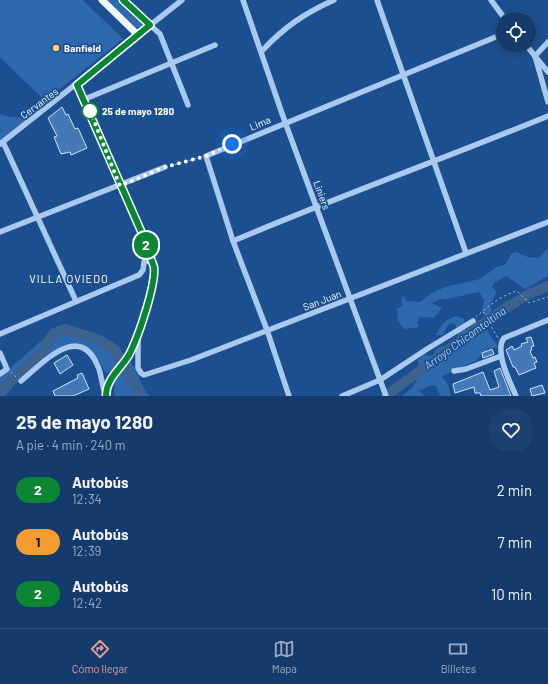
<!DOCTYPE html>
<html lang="es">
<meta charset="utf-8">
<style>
:root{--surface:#143b6b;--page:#1d4271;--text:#f1f3f6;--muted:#9dadc1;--line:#33557e;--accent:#e69b98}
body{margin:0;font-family:Barlow,sans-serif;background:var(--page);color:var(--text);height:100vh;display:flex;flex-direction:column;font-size:15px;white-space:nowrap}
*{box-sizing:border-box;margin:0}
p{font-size:13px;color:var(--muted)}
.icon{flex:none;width:22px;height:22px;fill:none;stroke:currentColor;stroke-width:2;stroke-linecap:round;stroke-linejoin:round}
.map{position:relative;height:396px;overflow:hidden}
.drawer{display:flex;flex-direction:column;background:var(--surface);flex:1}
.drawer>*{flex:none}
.badge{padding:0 8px;border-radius:13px;font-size:14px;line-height:26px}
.buttons{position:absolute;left:496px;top:12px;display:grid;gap:8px}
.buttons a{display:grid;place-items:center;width:40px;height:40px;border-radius:50%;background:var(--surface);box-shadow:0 2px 6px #0003,0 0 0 1px var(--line);font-size:20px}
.you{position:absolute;width:20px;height:20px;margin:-10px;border:3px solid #fff;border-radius:50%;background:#1a73e8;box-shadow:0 0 0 6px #1a73e833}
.map>.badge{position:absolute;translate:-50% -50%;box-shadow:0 0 0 2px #fff}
.round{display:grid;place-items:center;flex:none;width:42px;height:42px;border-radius:16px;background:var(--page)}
.headline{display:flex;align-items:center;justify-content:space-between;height:68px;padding:0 16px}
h1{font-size:19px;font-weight:700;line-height:30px}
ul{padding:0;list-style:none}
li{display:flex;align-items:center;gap:12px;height:52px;padding:0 16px}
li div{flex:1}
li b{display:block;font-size:15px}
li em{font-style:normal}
li .badge{min-width:44px;font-weight:700;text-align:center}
.tabs{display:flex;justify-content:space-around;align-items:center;height:56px;border-top:1px solid var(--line);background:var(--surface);font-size:11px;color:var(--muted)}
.tabs a{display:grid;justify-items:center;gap:2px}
.tabs .current{color:var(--accent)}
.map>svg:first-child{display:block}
</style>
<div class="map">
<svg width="548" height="396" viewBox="0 0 548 396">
<rect width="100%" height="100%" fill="#1b4f8f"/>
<g fill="#2e69ad">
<polygon points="0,0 83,0 123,39 45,101 0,57"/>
<polygon points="107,0 117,0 143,24 143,28 138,29"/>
<path d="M0,114C8,119 18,115 26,120L0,143Z"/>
<polygon points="548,248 548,276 525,289 506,276 494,283 492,287 497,292 490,304 492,312 487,316 484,315 482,310 484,300 479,292 447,299 440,299 432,303 442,308 434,318 420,317 417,322 419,327 404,329 397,319 398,312 396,309 402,306 402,296 407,301 420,302 430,294 445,287 480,279 497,267 506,264 511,254 515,252 528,257 539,258"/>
<path d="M457,316L464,319L466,330L469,332L480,325L486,329L499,348H488L475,361L442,376L448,385L451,396H440L436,386L431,385L419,391L425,396H402C418,384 419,379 418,360L424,355L435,357L434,351L441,346L448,348L458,336L456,326L453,323L448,325L443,335H436C441,324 446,319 457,316Z"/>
<path d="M69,326C91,332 116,342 130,361C138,372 141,386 149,396H115L114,392L115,376L118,375L113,372L105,373C100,360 89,341 73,343C53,344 17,380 5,396H0V377L56,328Z"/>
</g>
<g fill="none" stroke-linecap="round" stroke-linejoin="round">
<g stroke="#3c6290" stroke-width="10">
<polyline points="0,391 41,353 54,333 65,329 100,340 115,350 141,396"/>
<polyline points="386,396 493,316 529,294 548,286"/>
</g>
</g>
<g fill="#4478b7" stroke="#cfe3fa">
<polygon points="62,107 66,115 68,114 75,129 78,128 87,148 71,155 70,152 61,154 54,137 57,136 48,118"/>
<polygon points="531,337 534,346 531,347 532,350 530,351 533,358 535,357 537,362 534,363 536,368 519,375 515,367 513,367 506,350 512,346 514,350 522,346 521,344 528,342 526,338"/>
<polygon points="492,349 494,354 483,358 482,353"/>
<polygon points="67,355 73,365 60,374 54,363"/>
<polygon points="500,368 511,396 481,396 480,393 475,393 474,387 455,393 453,384 483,372 490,390 499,387 494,371"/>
<polygon points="82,373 89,389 73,396 55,396 53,391 78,378 77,375"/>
<polygon points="542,385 545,393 532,396 530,389"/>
</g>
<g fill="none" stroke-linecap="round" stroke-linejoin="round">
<g stroke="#a9c9ee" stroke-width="1" stroke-dasharray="2 3" stroke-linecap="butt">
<polyline points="170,166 201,157"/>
<polyline points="483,312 493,321 491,326 498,338"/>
<path d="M476,317C487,307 502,295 517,291L529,303L548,297"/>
<polyline points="11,372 17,378"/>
</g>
<g stroke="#a9c9ee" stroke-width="5.5">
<polyline points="123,0 160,34 188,105"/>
<polyline points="243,0 285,122 386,396"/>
<polyline points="377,0 466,253"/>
<polyline points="491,0 505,19"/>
<polyline points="526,45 548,72"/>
<path d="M262,51C284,27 305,13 334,0"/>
<polyline points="535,56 548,102"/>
<polyline points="535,56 548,42"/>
<polyline points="77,85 141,231 154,268 149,297 131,352 114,374 105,395"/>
<polyline points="85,99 215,45"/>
<polyline points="3,142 76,301"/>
<polyline points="0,144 182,0"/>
<polyline points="0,232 165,167"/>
<path d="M233,241C337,197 443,159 548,116"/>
<polyline points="138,331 138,368 141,373 144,375 191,360 548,222"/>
<polyline points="0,334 139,275 143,270 144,262 151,260"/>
<polyline points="0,353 7,369 0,374"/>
<polyline points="454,371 466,369 501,356"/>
<path d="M21,381C44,362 81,320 99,369C102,378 102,387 106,396"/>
<polyline points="289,396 267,330 233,241 206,156 503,34"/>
<polyline points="342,396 380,380 427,349 473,321"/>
<path d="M516,396C510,382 494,351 504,338L548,320"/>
</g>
<polyline stroke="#f0f6ff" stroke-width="7" points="102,0 138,35"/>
</g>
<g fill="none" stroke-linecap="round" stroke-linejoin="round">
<defs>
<path id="line" d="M106,396C106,377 124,367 131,351C139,334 156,285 154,267L141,231L77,85L150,25L123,0"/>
</defs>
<use href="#line" stroke="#fff" stroke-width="9"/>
<use href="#line" stroke="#0b8733" stroke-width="6"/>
<polyline stroke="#fff" stroke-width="4" stroke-dasharray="0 7.2" points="90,111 120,186 165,167 206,156 232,144"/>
</g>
<circle fill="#ffd166" stroke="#1b4f8f" stroke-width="1.5" cx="56" cy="48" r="4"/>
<circle fill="#fff" stroke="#0b8733" stroke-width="2" cx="90" cy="111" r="8"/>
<g text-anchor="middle" stroke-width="3.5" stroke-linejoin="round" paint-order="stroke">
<g font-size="10" font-weight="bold" fill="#fff" stroke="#1b4f8f" text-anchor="start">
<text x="64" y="52">Banfield</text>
</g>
<g font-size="10" fill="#fff" stroke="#1b4f8f">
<text transform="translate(39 103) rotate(-37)" y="4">Cervantes</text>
<text transform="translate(260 123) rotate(-23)" y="4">Lima</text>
<text transform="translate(322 195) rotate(70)" y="4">Liniers</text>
<text transform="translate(322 300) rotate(-21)" y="4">San Juan</text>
</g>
<g font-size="10" font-weight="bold" fill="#fff" stroke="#1b4f8f" text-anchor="start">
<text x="102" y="115">25 de mayo 1280</text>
</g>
<g font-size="11" letter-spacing="1" fill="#fff" stroke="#1b4f8f">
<text x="69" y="283">VILLA OVIEDO</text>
</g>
<g font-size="11" font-style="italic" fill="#b5d3f5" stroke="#1b4f8f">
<text transform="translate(465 338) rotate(-36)" y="4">Arroyo Chicamtoltina</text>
</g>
</g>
</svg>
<div class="buttons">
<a><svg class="icon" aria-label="locate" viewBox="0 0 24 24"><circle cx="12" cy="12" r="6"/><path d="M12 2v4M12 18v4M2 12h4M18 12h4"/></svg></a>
</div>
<div class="you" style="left:232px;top:144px"></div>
<b class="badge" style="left:146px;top:245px;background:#0b8733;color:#fff">2</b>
</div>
<section class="drawer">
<div class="headline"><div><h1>25 de mayo 1280</h1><p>A pie · 4 min · 240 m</p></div><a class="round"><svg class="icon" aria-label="heart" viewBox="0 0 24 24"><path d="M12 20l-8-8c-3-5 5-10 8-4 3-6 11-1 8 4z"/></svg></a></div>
<ul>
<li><span class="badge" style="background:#0b8733;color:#fff">2</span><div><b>Autobús</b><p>12:34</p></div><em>2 min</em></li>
<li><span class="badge" style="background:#f49c31;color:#111">1</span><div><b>Autobús</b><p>12:39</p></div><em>7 min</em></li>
<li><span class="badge" style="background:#0b8733;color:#fff">2</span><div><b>Autobús</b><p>12:42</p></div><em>10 min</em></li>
</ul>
</section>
<nav class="tabs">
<a class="current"><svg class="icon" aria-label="directions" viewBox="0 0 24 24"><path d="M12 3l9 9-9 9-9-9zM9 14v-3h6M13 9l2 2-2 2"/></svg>Cómo llegar</a>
<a><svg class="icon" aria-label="map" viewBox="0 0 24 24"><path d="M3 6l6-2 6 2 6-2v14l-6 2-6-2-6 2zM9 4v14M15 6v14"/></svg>Mapa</a>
<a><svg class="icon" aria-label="tickets" viewBox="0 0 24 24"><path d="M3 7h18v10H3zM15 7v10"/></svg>Billetes</a>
</nav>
